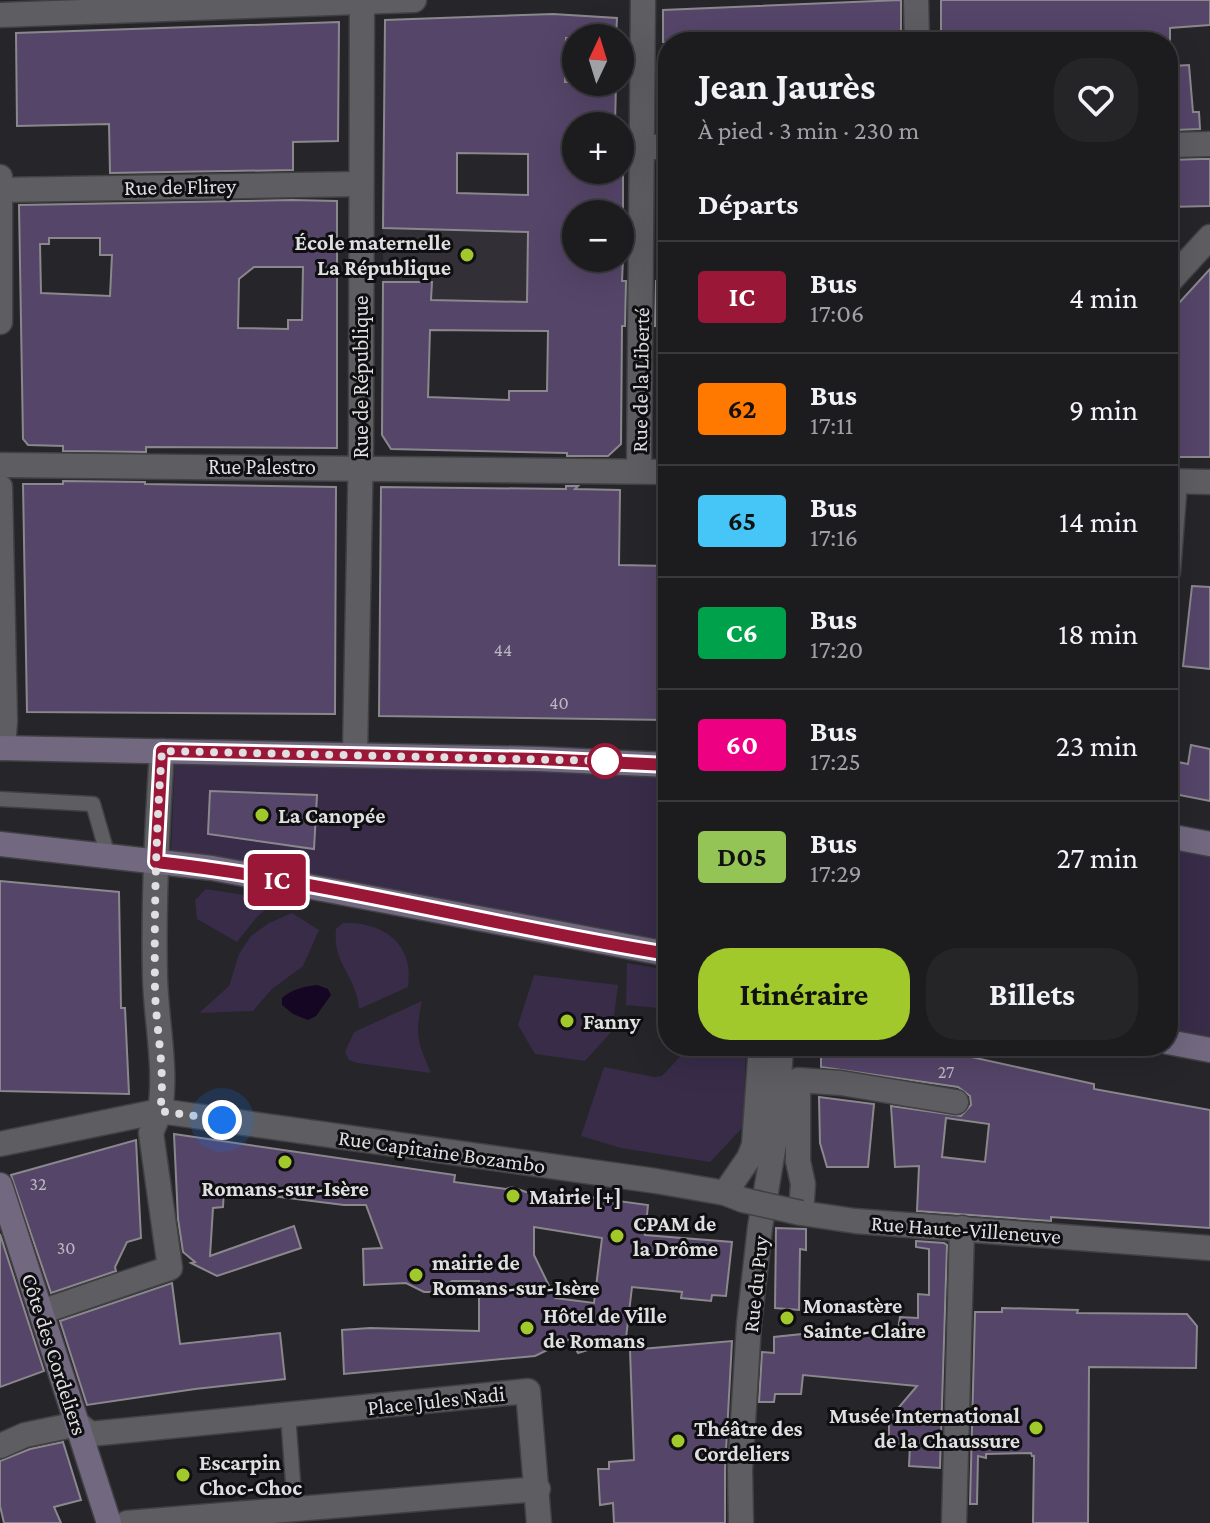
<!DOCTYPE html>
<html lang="fr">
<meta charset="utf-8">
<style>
:root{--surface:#1c1c1f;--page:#252528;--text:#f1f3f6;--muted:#a0a1a4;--line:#3a3a3d;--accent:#a1c92b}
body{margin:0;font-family:"Crimson Pro",serif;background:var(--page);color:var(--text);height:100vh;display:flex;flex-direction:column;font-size:30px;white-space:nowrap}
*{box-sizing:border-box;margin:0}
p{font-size:26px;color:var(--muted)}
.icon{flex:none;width:44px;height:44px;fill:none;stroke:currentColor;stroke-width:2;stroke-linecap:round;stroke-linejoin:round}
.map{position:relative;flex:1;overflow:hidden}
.drawer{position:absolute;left:658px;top:32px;width:520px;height:1024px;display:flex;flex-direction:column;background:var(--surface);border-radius:32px;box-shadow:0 8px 32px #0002,0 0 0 2px var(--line)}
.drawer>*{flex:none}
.badge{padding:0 16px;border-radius:6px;font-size:28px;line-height:52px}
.needle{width:52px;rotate:4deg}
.tools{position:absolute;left:562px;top:24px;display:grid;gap:16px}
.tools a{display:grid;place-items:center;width:72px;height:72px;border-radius:50%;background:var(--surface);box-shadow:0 8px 32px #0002,0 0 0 2px var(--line);font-size:40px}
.you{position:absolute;width:40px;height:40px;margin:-20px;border:6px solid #fff;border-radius:50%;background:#1a73e8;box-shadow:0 0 0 12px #1a73e833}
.map>.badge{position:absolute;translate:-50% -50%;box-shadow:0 0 0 4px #fff}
h2{padding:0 40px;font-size:30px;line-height:72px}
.round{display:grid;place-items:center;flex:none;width:84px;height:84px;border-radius:32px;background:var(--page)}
.head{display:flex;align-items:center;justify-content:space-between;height:136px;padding:0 40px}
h1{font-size:38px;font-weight:700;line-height:60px}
.button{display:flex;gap:16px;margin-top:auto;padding:16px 40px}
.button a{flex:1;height:92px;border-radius:32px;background:var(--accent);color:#111;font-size:32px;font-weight:700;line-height:92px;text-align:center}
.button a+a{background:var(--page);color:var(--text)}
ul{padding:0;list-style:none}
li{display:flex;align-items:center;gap:24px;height:112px;padding:0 40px;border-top:2px solid var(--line)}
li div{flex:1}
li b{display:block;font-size:30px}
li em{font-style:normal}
li .badge{min-width:88px;font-weight:700;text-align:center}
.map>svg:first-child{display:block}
</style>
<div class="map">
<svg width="1210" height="1523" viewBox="0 0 1210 1523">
<rect width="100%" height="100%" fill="#262529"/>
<polygon fill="#322f37" points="383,200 551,203 548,302 431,300 431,282 383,282"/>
<g fill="#382c49">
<polygon points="175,759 668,775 668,940 171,852"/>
<polygon points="1168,848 1210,857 1210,1042 1168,1034"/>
<polygon points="206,889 276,900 256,918 237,942 197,919 195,900"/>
<polygon points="292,913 319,930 303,966 272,989 253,1011 199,1013 229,986 239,954 251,936 269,923"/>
<path d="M343,923C383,921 415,944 408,987L359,1009C357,975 332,965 336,929Z"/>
<polygon points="627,963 668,970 668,1009 626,1005"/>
<polygon points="534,975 618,985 612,1031 585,1061 535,1054 518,1025"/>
<path d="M422,1001C415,1035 417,1041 431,1073L357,1063L349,1060L345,1052L354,1032Z"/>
<polygon points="690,1046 746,1046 743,1127 710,1162 621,1148 581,1136 604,1067 654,1077 662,1076"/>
</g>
<path fill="#150624" d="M317,985L328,989L331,995L316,1016L308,1020L293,1014L282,1005V998C292,989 303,987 317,985Z"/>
<g fill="#554569" stroke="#8a888d" stroke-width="2" fill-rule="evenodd">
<polygon points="901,0 901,42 663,42 663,10"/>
<polygon points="941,0 1210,0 1210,25 1170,28 1170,42 941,42"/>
<path d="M553,14L617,18L616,38H566L565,82H616L615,126H576V170H623V214H576V258H623L622,281H626L625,326H622L621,444L608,456H567V453L391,449L382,435L383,282H432L431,300L527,302L528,232L383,228L385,20ZM457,153L528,154V195L457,193ZM430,330L548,331L547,391H509V400L428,397Z"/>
<polygon points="339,22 338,141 293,142 293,170 110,173 109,124 17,126 16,33"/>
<polygon points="1189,65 1193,112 1199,112 1200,129 1175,130 1172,66"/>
<polygon points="1201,159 1210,159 1210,206 1168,207 1168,160"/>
<path d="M292,200L337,201V448L146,447V452L63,451V446L28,445L23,439L19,205ZM49,238H100V255H112L110,296L41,293L40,244H49ZM254,267H303L302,320H288V329L238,328L239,279Z"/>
<polygon points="1210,269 1210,457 1168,457 1168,315"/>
<polygon points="668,280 668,327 655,326 656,281"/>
<polygon points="63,481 145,482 145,484 336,487 335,714 27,712 23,484 63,484"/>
<polygon points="566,486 578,486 575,489 620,490 619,565 668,566 668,720 379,716 381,487 566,489"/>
<polygon points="1192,586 1210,587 1210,669 1183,666"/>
<polygon points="1191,745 1210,749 1210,801 1169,793 1173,761 1188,764"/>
<polygon points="210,791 317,795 314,849 208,834"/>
<polygon points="0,881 119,892 121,1008 125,1008 129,1094 0,1091"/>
<path d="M821,1046H921L1094,1084V1089L1210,1110V1228L1051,1217V1221L917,1211L919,1166L895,1167L891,1106L961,1116L971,1105L970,1096L958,1087L821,1067ZM946,1118L989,1124L985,1162L942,1157Z"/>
<polygon points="819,1097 874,1104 868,1167 827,1167 820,1143"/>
<path d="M174,1134L455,1175L454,1182L506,1189L512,1187L526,1192L574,1199L575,1195L648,1205L645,1235L732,1242L726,1296L712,1295L711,1301L681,1298L682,1292L632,1287L626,1338L578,1353L570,1339L535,1356L344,1374L342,1330L370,1328L479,1331V1281H452L438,1292H424L406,1283L364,1285L363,1249L382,1248L366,1205H344L224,1190L223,1207L213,1208L210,1256L294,1226L301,1248L217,1276L191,1263L195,1262L183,1252L178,1219ZM534,1227L602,1238L594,1303L555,1298L534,1255Z"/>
<polygon points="136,1140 141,1238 127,1242 115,1267 116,1271 51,1293 11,1175"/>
<polygon points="776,1228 806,1229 806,1250 800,1249 799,1310 775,1308"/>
<polygon points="0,1234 44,1371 0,1387"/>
<polygon points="916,1241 944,1243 947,1245 940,1468 909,1466 910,1445 895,1444 889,1435 889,1425 894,1413 917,1386 803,1375 801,1394 775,1394 774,1402 759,1402 762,1352 774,1353 774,1337 831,1331 897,1336 900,1317 918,1318 918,1294 929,1295 929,1249 916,1247"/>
<polygon points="172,1283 180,1344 280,1333 285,1379 195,1389 87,1405 60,1321"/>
<polygon points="1002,1308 1078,1310 1077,1313 1187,1314 1197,1326 1196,1368 1089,1367 1088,1523 1033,1523 1034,1456 1032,1456 1031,1453 986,1454 986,1458 978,1456 977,1504 970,1504 975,1312 1002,1312"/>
<polygon points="732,1341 725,1469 725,1523 614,1523 613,1503 600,1505 598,1469 609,1469 609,1462 634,1460 630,1350"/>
<polygon points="63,1442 81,1500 54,1507 61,1523 4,1523 0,1506 0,1461 30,1449"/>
</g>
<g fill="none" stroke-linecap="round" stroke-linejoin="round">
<defs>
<g id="service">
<polyline points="0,799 93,804 108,856"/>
<polyline points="288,1415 295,1509"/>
</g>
<g id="minor">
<polyline points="916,0 917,42"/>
<polyline points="0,15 414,0"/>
<polyline points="1168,145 1210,144"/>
<polyline points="642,148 668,146"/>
<polyline points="0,190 360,184"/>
<polyline points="1168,283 1210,237"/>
<polyline points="0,322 0,177"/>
<polyline points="0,465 668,472"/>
<polyline points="639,471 643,0"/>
<polyline points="1168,481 1210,482"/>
<polyline points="0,487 5,721 3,748"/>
<polyline points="1168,572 1175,482"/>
<polyline points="956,1102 841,1083 798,1080 798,1161 803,1184 801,1213 855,1221 1210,1248"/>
<polyline points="725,1193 749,1158 754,1145 761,1046"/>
<polyline points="41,1312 170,1268 151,1133 160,1111 656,1181 725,1193 743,1200"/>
<polyline points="0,1446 25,1435 78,1424 90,1434 528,1391 539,1523"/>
<polyline points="127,1523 538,1489"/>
<polyline points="741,1523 740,1470 749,1324 760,1227 776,1132 781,1046"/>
<polyline points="954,1523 962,1228"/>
</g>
<g id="tertiary">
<polyline points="355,754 361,445 362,0"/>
<path d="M0,1144L160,1111C167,1068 156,1021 155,977C153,902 157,827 162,751"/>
</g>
<g id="secondary">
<polyline points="0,748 539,759 668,765"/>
<polyline points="1168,836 1210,844"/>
<polyline points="0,844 212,868 668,954"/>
<polyline points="1168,1042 1210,1050"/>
<polyline points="0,1185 109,1523"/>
</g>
</defs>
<use href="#service" stroke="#414043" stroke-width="17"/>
<use href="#minor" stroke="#414043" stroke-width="27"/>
<use href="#tertiary" stroke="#414043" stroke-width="27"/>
<use href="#secondary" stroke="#414043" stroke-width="27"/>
<use href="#service" stroke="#5e5d61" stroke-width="14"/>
<use href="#minor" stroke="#5e5d61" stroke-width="24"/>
<use href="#tertiary" stroke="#5e5d61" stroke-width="24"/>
<use href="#secondary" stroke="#726880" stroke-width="24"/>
<defs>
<polyline id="minor-bridge" points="743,1200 801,1213"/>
</defs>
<use href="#minor-bridge" stroke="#414043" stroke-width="27" stroke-linecap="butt"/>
<use href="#minor-bridge" stroke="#5e5d61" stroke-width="24"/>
</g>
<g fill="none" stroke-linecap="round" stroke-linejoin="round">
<defs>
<path id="line" d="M668,765L539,759L162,751L156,862C328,881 497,927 668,954"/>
</defs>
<use href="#line" stroke="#fff" stroke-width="18"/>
<use href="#line" stroke="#9b1738" stroke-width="12"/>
<path stroke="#dfdee0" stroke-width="8" stroke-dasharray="0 14.4" d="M222,1120L160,1111C166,1072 156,1030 155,990C154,910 156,831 162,751L605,761"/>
</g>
<g fill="#a1c92b" stroke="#0f0e10" stroke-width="3">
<circle cx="467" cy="255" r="8"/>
<circle cx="262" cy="815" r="8"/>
<circle cx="567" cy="1021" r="8"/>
<circle cx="285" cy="1162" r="8"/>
<circle cx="513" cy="1196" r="8"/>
<circle cx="617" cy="1236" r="8"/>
<circle cx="416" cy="1275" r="8"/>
<circle cx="787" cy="1318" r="8"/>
<circle cx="527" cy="1328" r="8"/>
<circle cx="1036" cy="1428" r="8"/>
<circle cx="678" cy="1441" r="8"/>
<circle cx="183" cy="1475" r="8"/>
</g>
<circle fill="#fff" stroke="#9b1738" stroke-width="4" cx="605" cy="761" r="16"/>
<g text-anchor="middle" stroke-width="6" stroke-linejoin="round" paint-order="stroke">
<g font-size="18" fill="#bcb8c2">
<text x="503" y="656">44</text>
<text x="559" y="709">40</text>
<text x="946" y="1078">27</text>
<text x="38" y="1190">32</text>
<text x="66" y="1254">30</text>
</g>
<g font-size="22" fill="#dfdee0" stroke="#0f0e10">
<text transform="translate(180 186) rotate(-1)" y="8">Rue de Flirey</text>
<text transform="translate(360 377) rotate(-90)" y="8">Rue de République</text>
<text transform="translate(640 380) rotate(-89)" y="8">Rue de la Liberté</text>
<text x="262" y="474">Rue Palestro</text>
<text transform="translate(442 1151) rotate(8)" y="8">Rue Capitaine Bozambo</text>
<text transform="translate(966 1229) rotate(4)" y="8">Rue Haute-Villeneuve</text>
<text transform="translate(755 1284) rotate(-84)" y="8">Rue du Puy</text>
<text transform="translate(55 1354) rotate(72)" y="8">Côte des Cordeliers</text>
<text transform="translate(436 1400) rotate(-6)" y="8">Place Jules Nadi</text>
</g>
<g font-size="22" font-weight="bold" fill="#dfdee0" stroke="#0f0e10" text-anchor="start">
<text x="451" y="250" text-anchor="end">École maternelle<tspan x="451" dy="25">La République</tspan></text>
<text x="278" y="823">La Canopée</text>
<text x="583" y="1029">Fanny</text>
<text x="285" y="1196" text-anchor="middle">Romans-sur-Isère</text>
<text x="529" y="1204">Mairie [+]</text>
<text x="633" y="1231">CPAM de<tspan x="633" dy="25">la Drôme</tspan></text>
<text x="432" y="1270">mairie de<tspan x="432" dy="25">Romans-sur-Isère</tspan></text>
<text x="803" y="1313">Monastère<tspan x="803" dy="25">Sainte-Claire</tspan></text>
<text x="543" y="1323">Hôtel de Ville<tspan x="543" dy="25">de Romans</tspan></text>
<text x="1020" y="1423" text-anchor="end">Musée International<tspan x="1020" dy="25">de la Chaussure</tspan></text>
<text x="694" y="1436">Théâtre des<tspan x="694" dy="25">Cordeliers</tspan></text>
<text x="199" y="1470">Escarpin<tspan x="199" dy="25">Choc-Choc</tspan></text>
</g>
</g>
</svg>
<div class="tools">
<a><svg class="needle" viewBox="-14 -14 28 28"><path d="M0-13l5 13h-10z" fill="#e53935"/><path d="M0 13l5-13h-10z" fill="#a0a1a4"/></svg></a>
<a>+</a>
<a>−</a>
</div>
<div class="you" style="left:222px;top:1120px"></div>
<b class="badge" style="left:277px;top:880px;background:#9b1738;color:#fff">IC</b>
<section class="drawer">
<div class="head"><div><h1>Jean Jaurès</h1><p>À pied · 3 min · 230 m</p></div><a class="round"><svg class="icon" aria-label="heart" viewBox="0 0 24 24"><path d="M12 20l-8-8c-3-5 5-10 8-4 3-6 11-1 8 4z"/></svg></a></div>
<h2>Départs</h2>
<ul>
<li><span class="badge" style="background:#9b1738;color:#fff">IC</span><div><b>Bus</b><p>17:06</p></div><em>4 min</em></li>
<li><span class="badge" style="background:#ff7800;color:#111">62</span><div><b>Bus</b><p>17:11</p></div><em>9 min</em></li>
<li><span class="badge" style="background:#45c6f6;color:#111">65</span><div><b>Bus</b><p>17:16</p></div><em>14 min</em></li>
<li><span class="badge" style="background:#00a14b;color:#fff">C6</span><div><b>Bus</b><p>17:20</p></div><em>18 min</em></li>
<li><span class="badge" style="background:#ed0082;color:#fff">60</span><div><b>Bus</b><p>17:25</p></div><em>23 min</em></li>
<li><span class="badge" style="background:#94c356;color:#111">D05</span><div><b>Bus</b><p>17:29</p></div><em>27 min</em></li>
</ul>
<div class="button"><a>Itinéraire</a><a>Billets</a></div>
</section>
</div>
